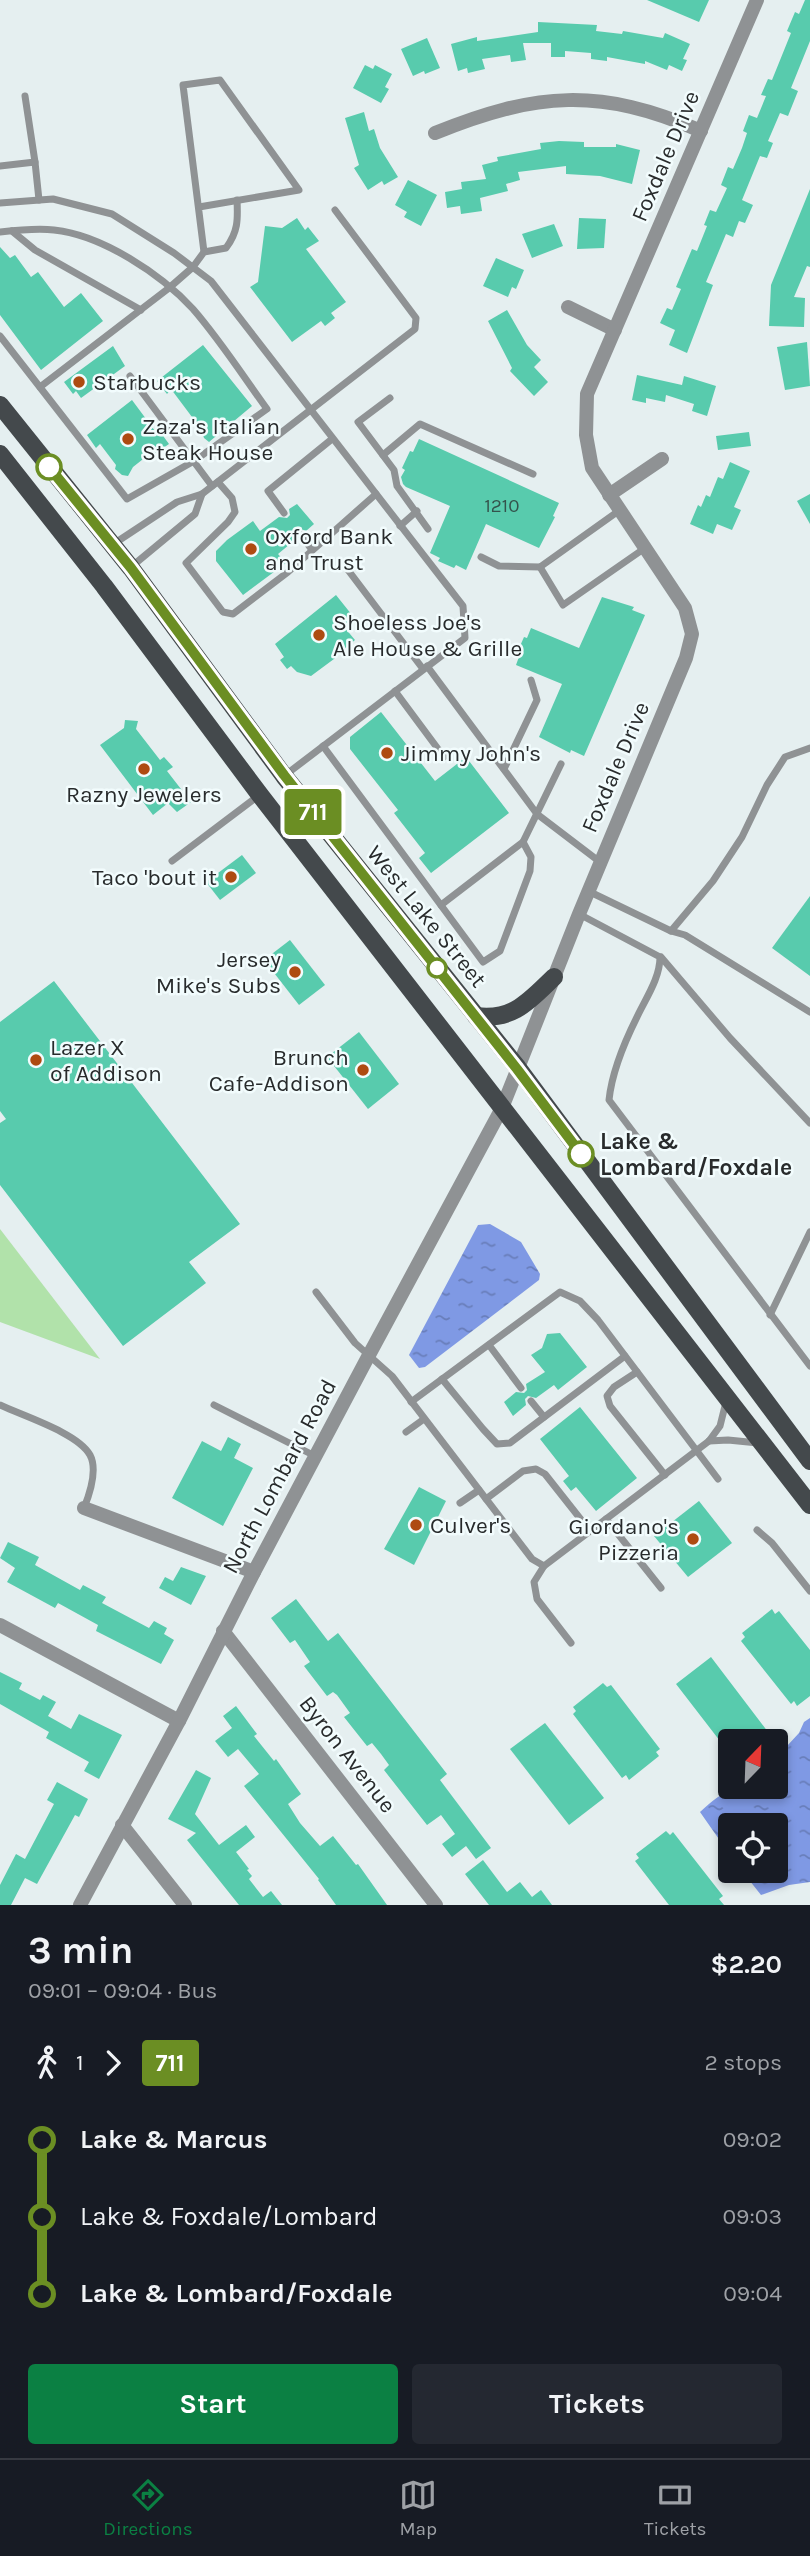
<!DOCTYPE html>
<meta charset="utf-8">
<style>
:root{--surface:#171b24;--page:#242831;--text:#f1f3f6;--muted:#9ea1a6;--line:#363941;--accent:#0b8043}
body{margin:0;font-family:Karla,sans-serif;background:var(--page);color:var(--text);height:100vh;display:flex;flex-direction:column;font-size:26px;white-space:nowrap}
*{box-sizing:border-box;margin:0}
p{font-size:23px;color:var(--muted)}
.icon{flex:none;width:38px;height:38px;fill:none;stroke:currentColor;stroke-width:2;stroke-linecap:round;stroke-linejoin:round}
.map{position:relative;height:1905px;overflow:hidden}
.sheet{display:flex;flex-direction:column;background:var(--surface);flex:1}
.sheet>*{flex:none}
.badge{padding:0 14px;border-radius:5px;font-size:24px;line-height:46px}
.needle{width:46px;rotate:23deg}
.fabs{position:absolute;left:718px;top:1729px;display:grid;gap:14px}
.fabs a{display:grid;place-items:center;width:70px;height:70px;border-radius:7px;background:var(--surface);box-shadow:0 4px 10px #0003;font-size:35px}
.map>.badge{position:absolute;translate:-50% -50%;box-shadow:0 0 0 4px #fff}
.legs{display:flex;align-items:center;gap:10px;height:77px;padding:0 28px;font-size:23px}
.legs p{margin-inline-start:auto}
.head{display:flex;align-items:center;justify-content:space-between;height:119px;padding:0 28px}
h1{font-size:38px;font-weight:700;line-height:52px}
.action{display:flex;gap:14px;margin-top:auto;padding:14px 28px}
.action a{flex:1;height:80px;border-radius:7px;background:var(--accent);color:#fff;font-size:28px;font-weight:700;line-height:80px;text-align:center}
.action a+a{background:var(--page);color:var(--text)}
ul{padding:0 28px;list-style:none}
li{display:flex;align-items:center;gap:24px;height:77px;font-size:26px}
li i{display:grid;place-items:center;width:10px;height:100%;margin:0 9px;background:currentColor}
li i::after{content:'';width:18px;height:18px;margin:-9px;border:5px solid;border-radius:50%;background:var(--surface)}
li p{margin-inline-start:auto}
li:first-child i{background:linear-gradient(#0000 50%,currentColor 0)}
li:last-child i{background:linear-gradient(currentColor 50%,#0000 0)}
.tab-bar{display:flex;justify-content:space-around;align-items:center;height:98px;border-top:2px solid var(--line);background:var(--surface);font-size:19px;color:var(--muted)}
.tab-bar a{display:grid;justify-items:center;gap:4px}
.tab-bar .selected{color:var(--accent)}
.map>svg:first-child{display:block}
</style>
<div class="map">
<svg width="810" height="1905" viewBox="0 0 810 1905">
<defs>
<pattern id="water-ripples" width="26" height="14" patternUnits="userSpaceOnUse" patternTransform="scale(1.75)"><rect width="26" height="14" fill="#7f99e4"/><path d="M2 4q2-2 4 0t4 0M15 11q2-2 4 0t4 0" fill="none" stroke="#687db9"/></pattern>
</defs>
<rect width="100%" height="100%" fill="#e5eff0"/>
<polygon fill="#b1e2aa" points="0,1229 100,1359 0,1322"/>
<g fill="url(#water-ripples)">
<polygon points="490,1224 521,1242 540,1274 539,1280 425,1367 419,1368 409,1355 478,1225"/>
<path d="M810,1718V1882L789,1885L761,1895L742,1871H775V1825H730V1855L700,1812C729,1785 736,1787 775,1787V1759L799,1733L804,1722Z"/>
</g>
<g fill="#58cbad">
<polygon points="647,0 709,0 699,22"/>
<polygon points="805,0 810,0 810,41 791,88 798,91 788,116 780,113 768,141 773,143 767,158 760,156 742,200 753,205 745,223 739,221 733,237 726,234 706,282 713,285 687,353 669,345 675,330 660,323 667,308 672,310 681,289 676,287 692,249 697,251 707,226 704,225 710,210 716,212 727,188 721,185 728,167 733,169 742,148 747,133 743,131 749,115 757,118 766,96 761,95 768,79 772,80 791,33 787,31 795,12 799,14"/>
<polygon points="538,22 597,25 596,31 622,34 623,31 663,38 665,33 690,44 683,59 687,60 682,71 669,65 667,70 645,61 645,64 607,57 607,61 591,59 591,53 565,51 565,57 551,57 551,43 523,43 526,60 511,62 510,55 482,59 485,69 468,73 467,68 458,71 451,44 477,37 477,41 538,32"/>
<polygon points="427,38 440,68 425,74 424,71 413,76 401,49"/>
<polygon points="365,65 373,69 375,65 392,74 385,87 389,89 381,103 353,88"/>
<polygon points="364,112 369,131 374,129 380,148 398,177 384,185 382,181 368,190 354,168 359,165 345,118"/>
<polygon points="559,141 584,142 584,147 616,147 616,144 640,150 632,184 600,176 566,174 566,166 518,172 520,180 506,184 508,191 480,198 482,211 461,214 460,206 447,208 445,192 462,189 461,182 486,179 482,165 498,161 497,157 541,149 540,143"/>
<polygon points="408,180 437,195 421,226 404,217 407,212 395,205"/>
<polygon points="810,189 810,267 807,266 794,297 805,298 804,327 769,326 771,285"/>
<polygon points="297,218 305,230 308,227 319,241 306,249 346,302 331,313 335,318 325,326 321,321 292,342 250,287 258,282 265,226 282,228"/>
<polygon points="579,218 606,219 604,248 577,249"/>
<polygon points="554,224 563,246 532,258 522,234"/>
<polygon points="0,247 10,258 15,255 31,277 38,272 64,307 81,293 103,321 41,370 0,315"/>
<polygon points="496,258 524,270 516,289 512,287 508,297 483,286"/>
<polygon points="507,310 527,345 541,360 534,367 548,382 534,396 510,371 512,368 488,321"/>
<polygon points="807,342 810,386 785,390 777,347"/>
<polygon points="203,345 252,406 209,442 204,438 201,429 171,389 167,394 157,381"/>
<polygon points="113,346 125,366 81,398 76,391 73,394 64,382"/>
<polygon points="637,375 682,385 684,376 716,386 707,416 692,411 694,404 666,395 665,402 646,398 646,403 632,400"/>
<polygon points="132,400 155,431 158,429 169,444 154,454 152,452 133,467 128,476 122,475 115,469 116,465 100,444 96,448 87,435"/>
<polygon points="749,432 751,446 718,450 716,436"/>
<polygon points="419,439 559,503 553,516 555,517 539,548 486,524 466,570 456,565 454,568 438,561 440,558 430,553 450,506 406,487 403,484 401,477 405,470 402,468 410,451 413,452"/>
<polygon points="730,462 750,471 734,507 741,510 732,530 717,524 713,534 690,524 698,505 701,507 706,495 710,497 718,477 723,479"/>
<polygon points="810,494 810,524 797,501"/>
<polygon points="297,504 314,524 306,531 301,529 297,531 296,539 278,554 286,563 243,595 216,561 216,551 227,540 253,521 260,531 279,517 287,518 290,515 289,509"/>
<polygon points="336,595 356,620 345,628 355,640 337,655 338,656 311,676 297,672 291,666 287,669 280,660 284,657 275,644"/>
<polygon points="602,597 634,607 632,610 645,615 584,756 571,750 570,753 539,737 562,684 516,665 520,654 517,653 524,637 527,638 531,628 579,648"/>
<polygon points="381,712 435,781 466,757 509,813 431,873 419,858 425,853 394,813 398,810 350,749 350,737"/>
<polygon points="125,720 138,721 136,729 160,760 164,757 173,767 167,771 191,802 177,812 168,803 153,815 100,745 124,728"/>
<polygon points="242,855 256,873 220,900 206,882"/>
<polygon points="810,896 810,976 772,948"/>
<polygon points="290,940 325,985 299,1005 264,960"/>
<polygon points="54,981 240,1224 189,1262 206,1283 123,1346 0,1185 0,1123 6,1119 0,1111 0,1022"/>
<polygon points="359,1032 399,1084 368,1109 327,1057"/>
<polygon points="560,1333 587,1367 558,1390 554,1385 536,1398 528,1396 525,1399 526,1405 513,1416 504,1402 516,1392 524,1393 527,1390 526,1384 545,1372 531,1355 542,1348 547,1334"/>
<polygon points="580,1407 637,1478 596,1511 576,1487 571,1491 563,1481 569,1476 540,1439"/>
<polygon points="228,1437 241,1444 234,1458 253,1468 223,1526 172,1498 202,1441 221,1451"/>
<polygon points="419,1487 446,1501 414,1565 384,1549"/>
<polygon points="699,1501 732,1543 688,1577 654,1536"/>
<polygon points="8,1542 39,1557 35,1565 80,1590 83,1585 106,1597 102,1603 149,1628 154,1621 167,1628 164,1634 174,1640 161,1664 96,1631 98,1625 58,1603 55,1608 7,1582 15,1568 0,1558"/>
<polygon points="181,1567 206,1576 191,1605 159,1588 165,1577 173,1581"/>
<polygon points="296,1599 328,1641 338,1633 447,1774 440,1780 491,1848 476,1859 466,1846 452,1857 442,1844 455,1834 441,1815 427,1825 384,1770 389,1765 381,1754 372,1743 367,1746 344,1717 350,1713 337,1695 333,1692 327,1696 304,1666 310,1662 295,1640 290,1643 271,1618"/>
<polygon points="772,1609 775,1614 779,1611 810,1650 810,1696 797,1706 794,1701 791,1704 741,1641 745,1637 742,1633"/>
<polygon points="711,1657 768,1732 756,1741 730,1741 730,1754 676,1684"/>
<polygon points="0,1672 22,1683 19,1689 40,1700 43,1695 56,1702 48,1716 71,1729 79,1714 122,1735 99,1779 84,1771 89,1762 46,1738 49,1732 0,1704"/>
<polygon points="603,1683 607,1687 611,1685 660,1749 656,1752 659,1756 629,1780 626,1775 622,1778 573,1714 576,1711 573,1707"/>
<polygon points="236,1706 257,1734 254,1736 274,1761 276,1759 301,1794 288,1804 300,1823 320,1846 333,1836 356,1865 358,1864 387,1905 336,1905 318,1880 319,1879 244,1786 259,1774 238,1749 228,1757 215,1741 232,1728 223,1716"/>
<polygon points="545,1723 604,1798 569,1825 510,1749"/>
<polygon points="196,1770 211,1778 195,1814 219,1845 246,1825 255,1837 236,1852 249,1869 247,1870 252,1876 249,1879 263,1897 271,1891 282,1905 239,1905 187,1840 196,1833 168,1819"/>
<polygon points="57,1782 88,1799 79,1817 75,1815 37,1884 25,1878 11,1905 0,1905 0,1885 16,1854 25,1859 54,1804 47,1800"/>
<polygon points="666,1831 670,1835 673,1832 723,1896 719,1899 724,1905 669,1905 635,1861 639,1858 636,1854"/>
<polygon points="483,1860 507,1892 520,1882 532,1897 541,1890 552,1905 489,1905 465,1874"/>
</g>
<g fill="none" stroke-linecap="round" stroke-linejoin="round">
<g stroke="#8f9294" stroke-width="7">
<polyline points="25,96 35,162"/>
<polyline points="0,166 35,162 39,200"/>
<polyline points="0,203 53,199 112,214 174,253 211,281 463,606 465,638 284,776"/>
<polyline points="199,207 299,190 220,80 183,85 204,252"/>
<polyline points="12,231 35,250 141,310"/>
<path d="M0,232C18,230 36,228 54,230C102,235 161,274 193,309C220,340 243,376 267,409L194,461L127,499L0,336"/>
<polyline points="130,376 212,486"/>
<path d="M40,387L169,288L193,267L204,252L226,248C238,232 238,220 237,200"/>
<polyline points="390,398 358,422 394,470 397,486 428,529"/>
<polyline points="383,455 420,424 533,474"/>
<polyline points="218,482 232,498 235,512 228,522 186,563 223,612 233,614 288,572 376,494"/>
<polyline points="284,513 268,491 332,439"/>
<polyline points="400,526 417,511"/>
<polyline points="301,535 312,550"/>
<polyline points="112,545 177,502 202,494 415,329 416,318 335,210"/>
<polyline points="481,557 499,566 540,567 620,510"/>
<polyline points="131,567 195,514 202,494"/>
<polyline points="540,567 563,605 645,548"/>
<polyline points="348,570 423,669"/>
<polyline points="427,666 537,814 600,862"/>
<polyline points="395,691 444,757"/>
<polyline points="323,746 483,962 500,951 530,871 531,857 523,842 561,764"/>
<polyline points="504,769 537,700 531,680"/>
<polyline points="172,861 258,796"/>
<polyline points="588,891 671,931 685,935 810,1012"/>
<polyline points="441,905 523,842"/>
<path d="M579,914L660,957C660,978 646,998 637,1017C624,1043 612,1071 609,1100L810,1366"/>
<polyline points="671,931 713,881 742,837 767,785 785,757 810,748"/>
<polyline points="661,957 730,1038 810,1123"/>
<polyline points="316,1292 355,1343 392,1376 532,1559 544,1566 709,1441 720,1426 726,1402"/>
<polyline points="770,1315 810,1232"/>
<polyline points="489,1345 521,1388"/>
<polyline points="637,1372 614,1387 607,1396 610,1406 665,1475"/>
<polyline points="442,1379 483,1429 497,1444 510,1443 625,1356"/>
<polyline points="531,1401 544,1417"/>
<polyline points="411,1402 560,1292 580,1301 598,1320 718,1479"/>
<path d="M0,1405C23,1416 78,1433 90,1455C98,1470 90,1493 84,1508"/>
<polyline points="214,1405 315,1456"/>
<polyline points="406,1432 424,1419"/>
<polyline points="709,1441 728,1440 758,1443"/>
<polyline points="486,1499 523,1471 536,1469 545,1474 590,1531"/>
<polyline points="460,1503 479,1490"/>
<polyline points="606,1519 661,1588"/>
<polyline points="757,1530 772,1543 810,1591"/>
<polyline points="544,1566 534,1582 537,1599 571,1643"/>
</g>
<g stroke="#8f9294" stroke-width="14">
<path d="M435,133C536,92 600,87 701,131"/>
<polyline points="568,307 615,330"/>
<polyline points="609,495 662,459"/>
<polyline points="518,1068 579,914 686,658 692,634 685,608 592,468 586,435 587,394 757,0"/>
<polyline points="84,1508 254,1572"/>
<polyline points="0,1625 179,1721"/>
<polyline points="223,1631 436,1905"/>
<polyline points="122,1825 185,1905"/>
</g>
<polyline stroke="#8f9294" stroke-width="14" points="80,1905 179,1721 254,1572 369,1355 502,1108 518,1068"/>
<g stroke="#44494c" stroke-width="18">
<polyline points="0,405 131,568 284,776 518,1068 810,1461"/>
<polyline points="0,454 104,586 260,795 810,1505"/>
<path d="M476,1016C513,1021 529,1001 554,977"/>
</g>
</g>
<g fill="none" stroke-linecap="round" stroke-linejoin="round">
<defs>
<polyline id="line-1" points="49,467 131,568 284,775 517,1069 581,1154"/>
</defs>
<use href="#line-1" stroke="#fff" stroke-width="16"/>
<use href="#line-1" stroke="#6b8e23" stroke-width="10"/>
</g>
<g fill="#ae4b11" stroke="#f2fcfd" stroke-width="2.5">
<circle cx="79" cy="382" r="7"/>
<circle cx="128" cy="439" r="7"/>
<circle cx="251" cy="549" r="7"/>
<circle cx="319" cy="635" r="7"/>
<circle cx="387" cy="753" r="7"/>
<circle cx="144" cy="769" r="7"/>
<circle cx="231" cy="877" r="7"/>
<circle cx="295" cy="972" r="7"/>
<circle cx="36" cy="1060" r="7"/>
<circle cx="363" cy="1070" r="7"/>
<circle cx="416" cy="1525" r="7"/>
<circle cx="693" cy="1539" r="7"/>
</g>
<g fill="#fff" stroke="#6b8e23" stroke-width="3.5">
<circle cx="49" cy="467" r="12"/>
<circle cx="437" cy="968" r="9"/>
<circle cx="581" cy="1154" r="12"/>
</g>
<g text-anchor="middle" stroke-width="5" stroke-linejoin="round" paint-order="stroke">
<g font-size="19" fill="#34534c">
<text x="502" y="512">1210</text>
</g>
<g font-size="23" fill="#282b2c" stroke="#f2fcfd">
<text transform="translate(665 156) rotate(-67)" y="8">Foxdale Drive</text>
<text transform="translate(615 767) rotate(-67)" y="8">Foxdale Drive</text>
<text transform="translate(427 916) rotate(51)" y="8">West Lake Street</text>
<text transform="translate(279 1476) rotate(-62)" y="8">North Lombard Road</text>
<text transform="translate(348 1754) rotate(52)" y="8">Byron Avenue</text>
</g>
<g font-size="23" fill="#282b2c" stroke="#f2fcfd" text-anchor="start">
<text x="93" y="390">Starbucks</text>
<text x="142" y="434">Zaza's Italian<tspan x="142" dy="26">Steak House</tspan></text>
<text x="265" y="544">Oxford Bank<tspan x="265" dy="26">and Trust</tspan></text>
<text x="333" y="630">Shoeless Joe's<tspan x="333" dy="26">Ale House &amp; Grille</tspan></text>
<text x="401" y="761">Jimmy John's</text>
<text x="144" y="802" text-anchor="middle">Razny Jewelers</text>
<text x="217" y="885" text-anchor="end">Taco 'bout it</text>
<text x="281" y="967" text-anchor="end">Jersey<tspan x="281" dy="26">Mike's Subs</tspan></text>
<text x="50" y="1055">Lazer X<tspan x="50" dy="26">of Addison</tspan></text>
<text x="349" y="1065" text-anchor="end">Brunch<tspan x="349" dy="26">Cafe-Addison</tspan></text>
<text x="430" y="1533">Culver's</text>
<text x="679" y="1534" text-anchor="end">Giordano's<tspan x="679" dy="26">Pizzeria</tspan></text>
</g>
<g font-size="23" font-weight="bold" fill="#282b2c" stroke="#f2fcfd" text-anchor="start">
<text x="600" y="1149">Lake &amp;<tspan x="600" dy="26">Lombard/Foxdale</tspan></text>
</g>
</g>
</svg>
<div class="fabs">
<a><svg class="needle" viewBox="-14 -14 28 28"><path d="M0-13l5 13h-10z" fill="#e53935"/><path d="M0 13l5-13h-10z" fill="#9ea1a6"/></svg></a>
<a><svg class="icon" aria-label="locate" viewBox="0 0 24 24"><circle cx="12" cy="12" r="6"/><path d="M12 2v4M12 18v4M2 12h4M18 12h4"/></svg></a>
</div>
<b class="badge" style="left:313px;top:812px;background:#6b8e23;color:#fff">711</b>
</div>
<section class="sheet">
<div class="head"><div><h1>3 min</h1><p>09:01 – 09:04 · Bus</p></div><b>$2.20</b></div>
<div class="legs"><svg class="icon" aria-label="walk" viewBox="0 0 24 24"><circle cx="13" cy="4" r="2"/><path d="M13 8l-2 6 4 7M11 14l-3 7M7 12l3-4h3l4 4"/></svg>1<svg class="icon" aria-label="forward" viewBox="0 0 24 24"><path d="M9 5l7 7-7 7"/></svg><b class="badge" style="background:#6b8e23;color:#fff">711</b><p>2 stops</p></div>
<ul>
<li><i style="color:#6b8e23"></i><b>Lake &amp; Marcus</b><p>09:02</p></li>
<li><i style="color:#6b8e23"></i><span>Lake &amp; Foxdale/Lombard</span><p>09:03</p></li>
<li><i style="color:#6b8e23"></i><b>Lake &amp; Lombard/Foxdale</b><p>09:04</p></li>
</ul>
<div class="action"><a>Start</a><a>Tickets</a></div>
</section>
<nav class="tab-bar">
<a class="selected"><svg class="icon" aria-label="directions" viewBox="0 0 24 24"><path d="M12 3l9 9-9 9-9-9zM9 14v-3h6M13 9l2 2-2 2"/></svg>Directions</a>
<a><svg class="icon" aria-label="map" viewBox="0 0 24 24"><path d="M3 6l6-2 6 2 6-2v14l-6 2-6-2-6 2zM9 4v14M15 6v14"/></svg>Map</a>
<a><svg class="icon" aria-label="tickets" viewBox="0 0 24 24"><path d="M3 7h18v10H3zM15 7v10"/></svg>Tickets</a>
</nav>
